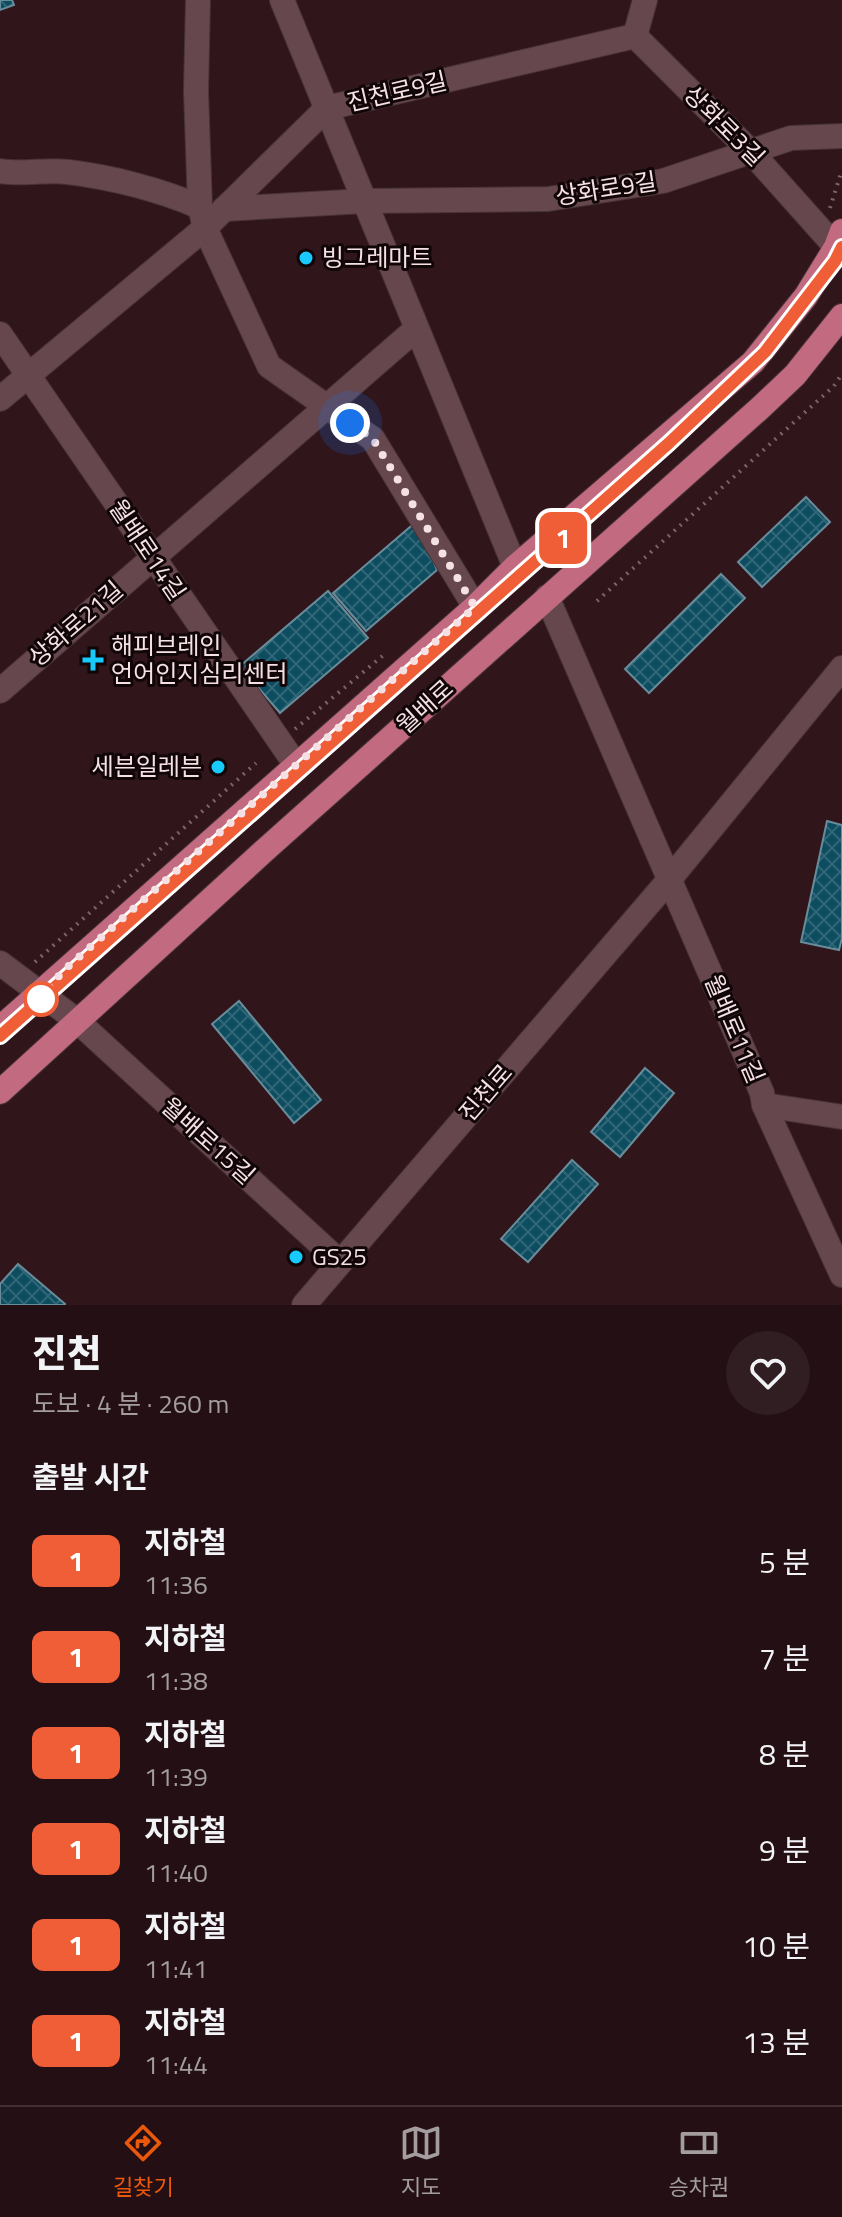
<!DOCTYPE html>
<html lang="ko">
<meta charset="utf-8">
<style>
:root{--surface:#241014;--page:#301e22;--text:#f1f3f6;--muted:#a39da0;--line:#413034;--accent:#ea580c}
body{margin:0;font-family:"Titillium Web","Noto Sans KR",sans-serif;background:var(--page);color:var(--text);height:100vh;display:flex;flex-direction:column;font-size:30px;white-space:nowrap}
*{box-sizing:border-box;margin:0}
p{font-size:26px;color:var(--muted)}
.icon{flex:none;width:44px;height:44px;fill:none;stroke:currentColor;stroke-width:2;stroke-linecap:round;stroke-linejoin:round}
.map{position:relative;height:1305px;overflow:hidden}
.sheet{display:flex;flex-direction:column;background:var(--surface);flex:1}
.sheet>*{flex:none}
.badge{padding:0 16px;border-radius:12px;font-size:28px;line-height:52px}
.you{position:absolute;width:40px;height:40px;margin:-20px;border:6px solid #fff;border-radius:50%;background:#1a73e8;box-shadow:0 0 0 12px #1a73e833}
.map>.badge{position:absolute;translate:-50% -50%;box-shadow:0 0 0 4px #fff}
h2{padding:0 32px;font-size:30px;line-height:72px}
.round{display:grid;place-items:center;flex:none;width:84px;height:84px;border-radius:42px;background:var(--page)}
.head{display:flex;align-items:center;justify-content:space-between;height:136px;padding:0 32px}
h1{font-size:38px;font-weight:800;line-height:60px}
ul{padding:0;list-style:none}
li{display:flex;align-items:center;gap:24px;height:96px;padding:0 32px}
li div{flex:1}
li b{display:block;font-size:30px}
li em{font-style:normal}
li .badge{min-width:88px;font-weight:700;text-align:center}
.menu{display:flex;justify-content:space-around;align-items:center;height:112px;border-top:2px solid var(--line);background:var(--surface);font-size:22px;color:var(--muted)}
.menu a{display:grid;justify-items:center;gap:4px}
.menu .current{color:var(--accent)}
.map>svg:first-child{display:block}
</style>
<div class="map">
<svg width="842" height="1305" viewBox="0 0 842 1305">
<defs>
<pattern id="building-cross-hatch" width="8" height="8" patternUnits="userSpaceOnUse" patternTransform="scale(2)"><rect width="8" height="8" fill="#0d4d60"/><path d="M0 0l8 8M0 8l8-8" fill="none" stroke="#316677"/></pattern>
</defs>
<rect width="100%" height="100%" fill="#30151b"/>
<g fill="url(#building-cross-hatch)" stroke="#698c9a" stroke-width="2">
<polygon points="0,0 12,0 14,5 0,10"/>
<polygon points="806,497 830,522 762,587 738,562"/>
<polygon points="417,521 437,570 366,631 333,593"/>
<polygon points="721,574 745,598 649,693 625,669"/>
<polygon points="328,591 368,638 280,713 240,666"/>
<polygon points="827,821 842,825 842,938 839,950 801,942"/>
<polygon points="239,1001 321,1100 294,1123 212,1024"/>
<polygon points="645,1068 674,1093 620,1157 591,1132"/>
<polygon points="572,1160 598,1184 528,1262 501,1239"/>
<polygon points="18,1264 65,1304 65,1305 0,1305 0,1284"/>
</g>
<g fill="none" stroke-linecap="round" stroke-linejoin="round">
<defs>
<g id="minor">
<polyline points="198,0 196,91 200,207 205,228 269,366 373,439 475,607"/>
<polyline points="282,0 515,567"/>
<polyline points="635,36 751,152 836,247"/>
<polyline points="635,36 645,0"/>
<path d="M0,171C23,175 45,169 68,172C111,177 161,190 200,207"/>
<polyline points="224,209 364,201 548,199 663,181 791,138 842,136"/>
<polyline points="0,334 296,765"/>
<polyline points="0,399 205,228 327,108 635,36"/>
<polyline points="547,597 762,1093 764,1105 842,1117"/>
<polyline points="0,691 416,329"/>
<polyline points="0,963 76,1020 340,1262"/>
<polyline points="764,1105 842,1275"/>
<polyline points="304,1305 669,880 842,668"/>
</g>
<g id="major">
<polyline points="0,1028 475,607 515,567 753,362 806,296 836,247 842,231"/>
<polyline points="0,1092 265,850 759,409 795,375 842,316"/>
</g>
</defs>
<use href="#minor" stroke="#473337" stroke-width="26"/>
<use href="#major" stroke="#473337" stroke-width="26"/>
<g stroke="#7b6368" stroke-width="4" stroke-dasharray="2 6" stroke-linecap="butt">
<polyline points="830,208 842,170"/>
<polyline points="597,601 834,386 842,374"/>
<polyline points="295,729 386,653"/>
<polyline points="35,962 256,763"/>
</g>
<use href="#minor" stroke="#67474e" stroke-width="24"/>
<use href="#major" stroke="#c26b80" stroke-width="24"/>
</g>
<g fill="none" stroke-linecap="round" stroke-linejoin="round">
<defs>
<polyline id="line" points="0,1036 669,443 765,352 835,261 842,247"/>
</defs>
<use href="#line" stroke="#fff" stroke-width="18"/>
<use href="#line" stroke="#ef5e37" stroke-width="12"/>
<polyline stroke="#f5e1e4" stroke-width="8" stroke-dasharray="0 14.4" points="41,999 62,972 475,607 373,439 350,423"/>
</g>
<g fill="#18cafc" stroke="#100507" stroke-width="3">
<circle cx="306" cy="258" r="8"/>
<path d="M89 648h8v8h8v8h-8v8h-8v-8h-8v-8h8z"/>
<circle cx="218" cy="767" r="8"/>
<circle cx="296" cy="1257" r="8"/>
</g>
<circle fill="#fff" stroke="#ef5e37" stroke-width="4" cx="41" cy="999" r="16"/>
<g text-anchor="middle" stroke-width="6" stroke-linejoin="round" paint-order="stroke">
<g font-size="24" fill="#f5e1e4" stroke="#100507">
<text transform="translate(397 92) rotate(-13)" y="8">진천로9길</text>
<text transform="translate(724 126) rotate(45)" y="8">상화로3길</text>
<text transform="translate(606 189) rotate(-9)" y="8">상화로9길</text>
<text transform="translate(147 550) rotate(56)" y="8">월배로14길</text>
<text transform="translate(76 624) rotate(-41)" y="8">상화로21길</text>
<text transform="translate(425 707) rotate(-42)" y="8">월배로</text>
<text transform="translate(734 1029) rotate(67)" y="8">월배로11길</text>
<text transform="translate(486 1093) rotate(-49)" y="8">진천로</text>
<text transform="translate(208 1141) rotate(42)" y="8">월배로15길</text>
</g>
<g font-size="24" fill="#f5e1e4" stroke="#100507" text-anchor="start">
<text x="322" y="266">빙그레마트</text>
<text x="111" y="654">해피브레인<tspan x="111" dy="28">언어인지심리센터</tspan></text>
<text x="202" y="775" text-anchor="end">세븐일레븐</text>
<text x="312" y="1265">GS25</text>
</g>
</g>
</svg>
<div class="you" style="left:350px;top:423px"></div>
<b class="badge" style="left:563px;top:538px;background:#ef5e37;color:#fff">1</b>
</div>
<section class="sheet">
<div class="head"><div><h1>진천</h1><p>도보 · 4 분 · 260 m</p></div><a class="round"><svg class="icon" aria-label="heart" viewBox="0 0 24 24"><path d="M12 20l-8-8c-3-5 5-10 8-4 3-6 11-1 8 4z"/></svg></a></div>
<h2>출발 시간</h2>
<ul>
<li><span class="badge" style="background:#ef5e37;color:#fff">1</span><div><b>지하철</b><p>11:36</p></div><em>5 분</em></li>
<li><span class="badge" style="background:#ef5e37;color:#fff">1</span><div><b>지하철</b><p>11:38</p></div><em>7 분</em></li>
<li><span class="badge" style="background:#ef5e37;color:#fff">1</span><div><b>지하철</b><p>11:39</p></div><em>8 분</em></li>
<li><span class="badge" style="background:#ef5e37;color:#fff">1</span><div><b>지하철</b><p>11:40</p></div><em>9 분</em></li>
<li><span class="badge" style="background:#ef5e37;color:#fff">1</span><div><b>지하철</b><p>11:41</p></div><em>10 분</em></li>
<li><span class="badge" style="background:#ef5e37;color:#fff">1</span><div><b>지하철</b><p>11:44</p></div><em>13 분</em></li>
</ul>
</section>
<nav class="menu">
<a class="current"><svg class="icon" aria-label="directions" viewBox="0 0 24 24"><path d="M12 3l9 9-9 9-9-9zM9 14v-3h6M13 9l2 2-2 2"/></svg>길찾기</a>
<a><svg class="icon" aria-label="map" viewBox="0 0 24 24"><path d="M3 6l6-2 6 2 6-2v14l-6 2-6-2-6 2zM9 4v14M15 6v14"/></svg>지도</a>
<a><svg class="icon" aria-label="tickets" viewBox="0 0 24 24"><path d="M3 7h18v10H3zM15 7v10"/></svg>승차권</a>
</nav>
